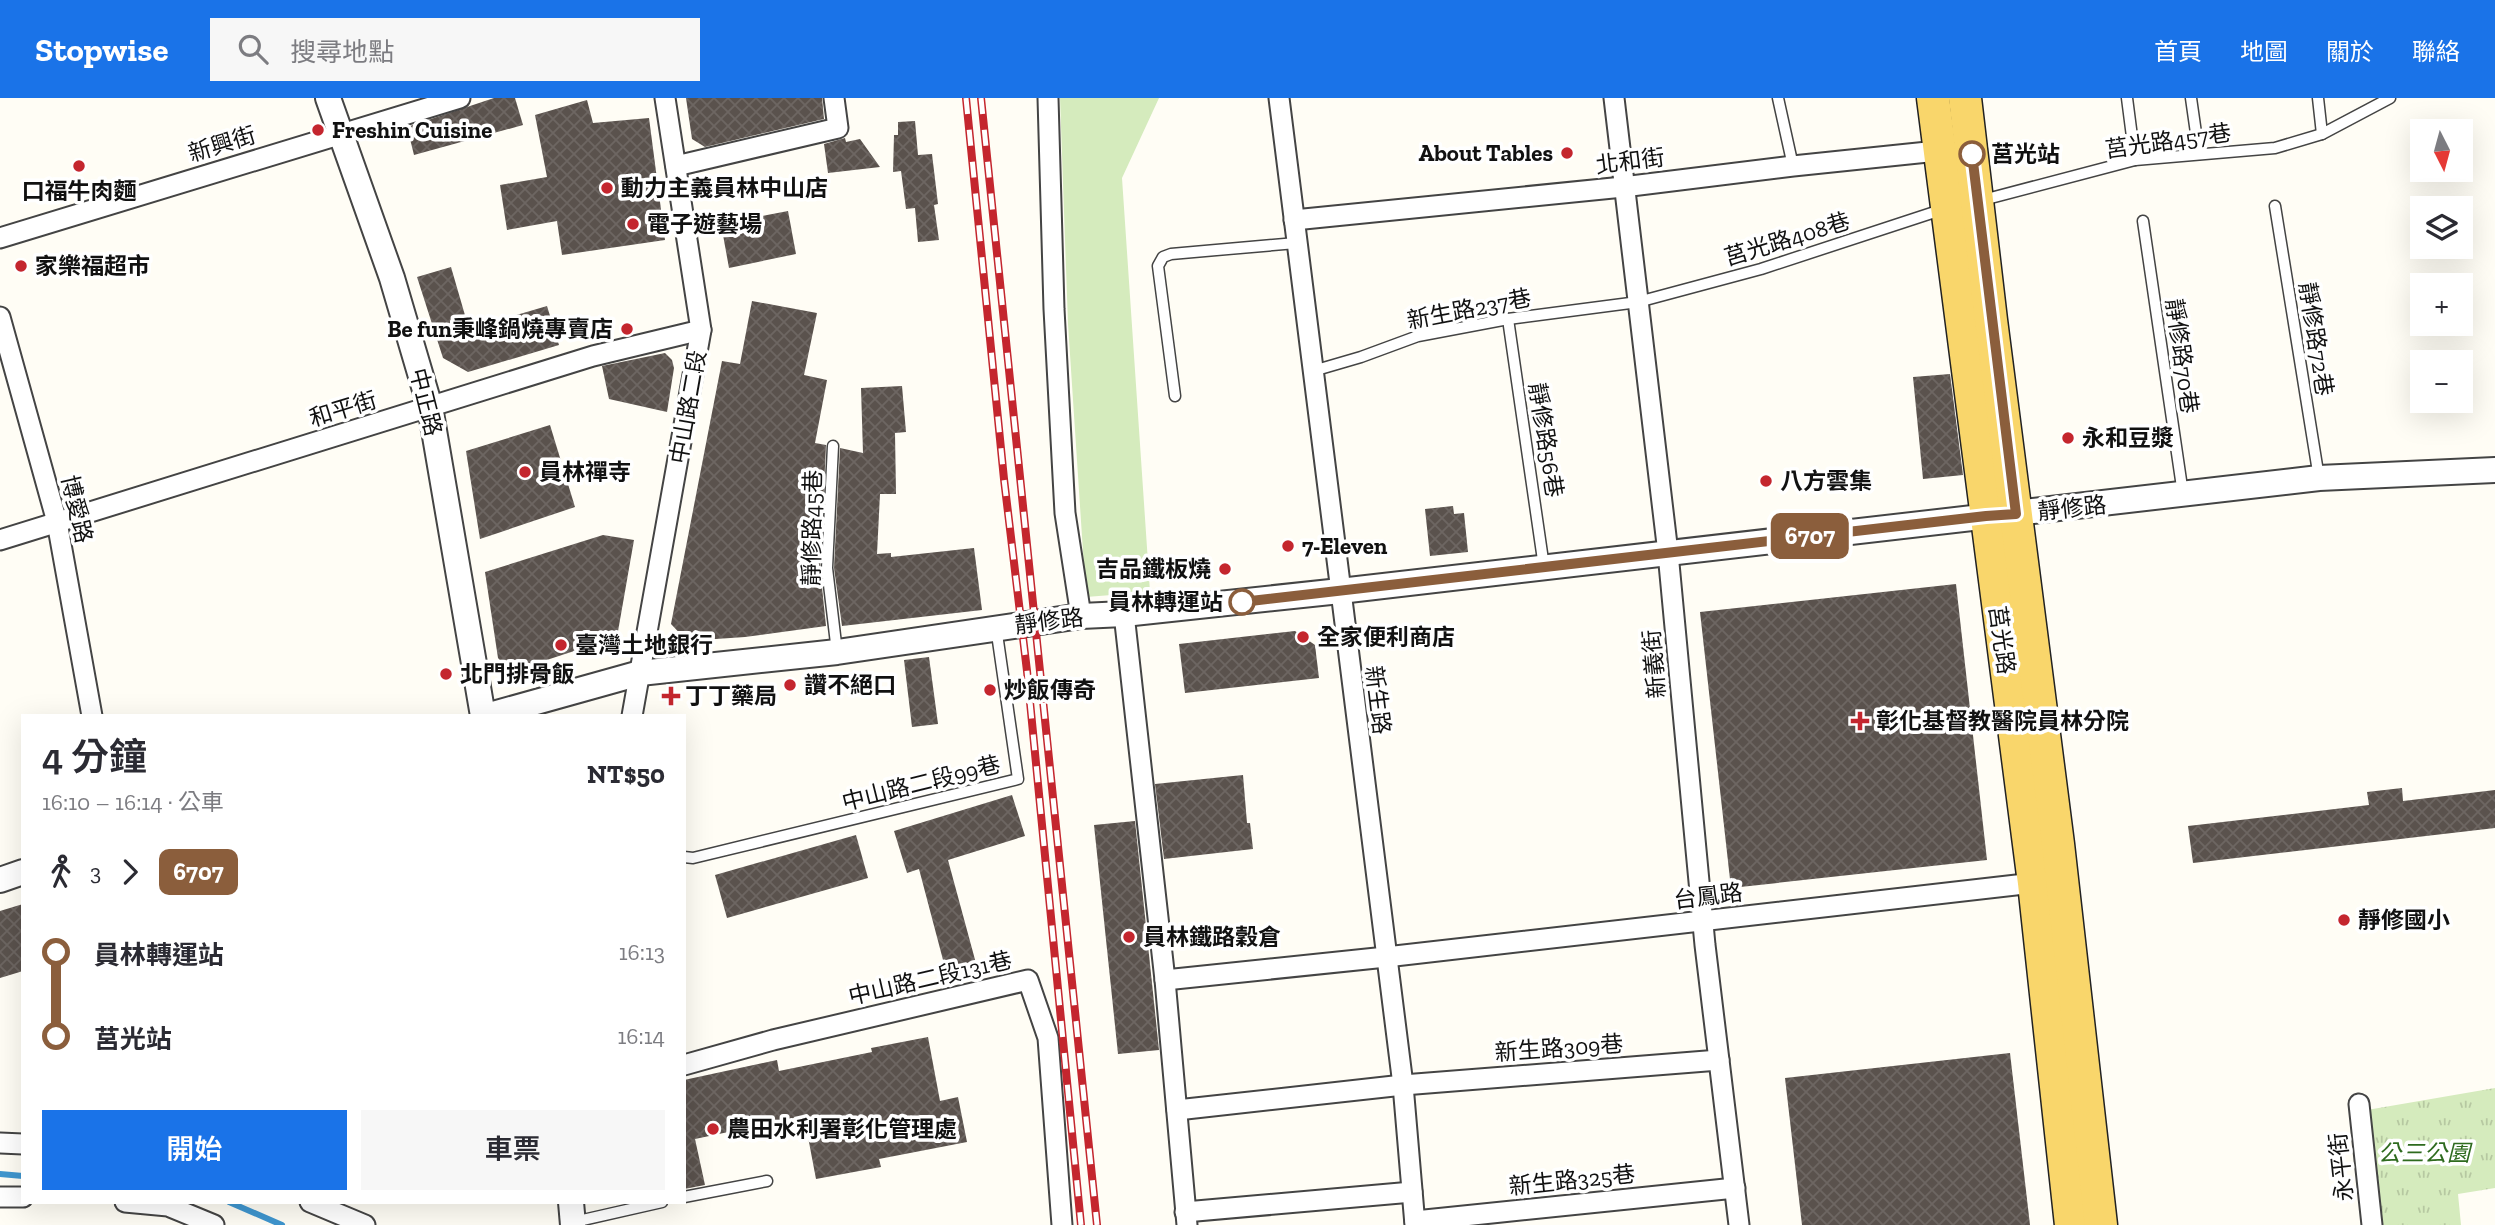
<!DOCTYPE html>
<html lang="zh-TW">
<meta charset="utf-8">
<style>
:root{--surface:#fff;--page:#f7f7f7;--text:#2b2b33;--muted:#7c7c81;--accent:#1a73e8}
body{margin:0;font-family:"Zilla Slab","Noto Sans TC",serif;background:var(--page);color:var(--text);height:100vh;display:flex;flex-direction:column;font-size:26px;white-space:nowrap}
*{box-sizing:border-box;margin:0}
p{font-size:23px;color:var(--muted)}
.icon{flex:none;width:38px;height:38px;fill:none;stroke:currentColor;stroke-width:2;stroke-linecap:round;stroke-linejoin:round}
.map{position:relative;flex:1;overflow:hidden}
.panel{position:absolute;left:21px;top:616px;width:665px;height:490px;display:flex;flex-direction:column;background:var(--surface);border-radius:0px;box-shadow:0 7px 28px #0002}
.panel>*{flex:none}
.badge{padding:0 14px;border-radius:10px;font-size:24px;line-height:46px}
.needle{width:46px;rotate:174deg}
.controls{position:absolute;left:2410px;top:21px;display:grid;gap:14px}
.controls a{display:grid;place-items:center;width:63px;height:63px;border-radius:0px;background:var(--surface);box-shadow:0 7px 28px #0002;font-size:35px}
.map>.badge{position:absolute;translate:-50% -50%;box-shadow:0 0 0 4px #fff}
.legs{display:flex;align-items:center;gap:10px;height:77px;padding:0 21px;font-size:23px}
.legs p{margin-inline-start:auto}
.head{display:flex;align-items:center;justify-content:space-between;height:119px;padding:0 21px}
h1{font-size:38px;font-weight:600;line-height:52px}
.button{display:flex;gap:14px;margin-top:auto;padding:14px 21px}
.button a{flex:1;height:80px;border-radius:0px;background:var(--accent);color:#fff;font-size:28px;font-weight:600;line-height:80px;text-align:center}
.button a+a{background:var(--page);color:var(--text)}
ul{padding:0 21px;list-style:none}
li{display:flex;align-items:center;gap:24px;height:84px;font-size:26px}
li i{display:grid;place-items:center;width:10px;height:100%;margin:0 9px;background:currentColor}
li i::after{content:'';width:18px;height:18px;margin:-9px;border:5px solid;border-radius:50%;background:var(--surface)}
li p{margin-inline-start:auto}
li:first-child i{background:linear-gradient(#0000 50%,currentColor 0)}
li:last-child i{background:linear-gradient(currentColor 50%,#0000 0)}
header{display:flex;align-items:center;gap:42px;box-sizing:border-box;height:98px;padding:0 35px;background:var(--accent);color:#fff}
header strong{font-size:33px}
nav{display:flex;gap:38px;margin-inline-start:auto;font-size:24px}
.search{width:490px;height:63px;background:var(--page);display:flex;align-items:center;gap:18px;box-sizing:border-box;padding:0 24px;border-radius:0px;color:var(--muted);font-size:26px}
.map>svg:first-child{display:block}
</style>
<header>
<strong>Stopwise</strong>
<div class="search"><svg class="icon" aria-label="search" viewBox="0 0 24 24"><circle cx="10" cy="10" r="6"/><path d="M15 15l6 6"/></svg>搜尋地點</div>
<nav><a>首頁</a><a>地圖</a><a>關於</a><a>聯絡</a></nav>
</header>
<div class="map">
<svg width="2495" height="1127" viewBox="0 0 2495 1127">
<defs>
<pattern id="park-tufts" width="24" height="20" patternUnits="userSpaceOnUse" patternTransform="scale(1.75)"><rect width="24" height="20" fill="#d5ebbd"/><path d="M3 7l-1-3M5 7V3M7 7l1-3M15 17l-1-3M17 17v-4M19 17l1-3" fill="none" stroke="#b6c8a1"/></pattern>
<pattern id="building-cross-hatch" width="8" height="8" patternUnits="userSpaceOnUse" patternTransform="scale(1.75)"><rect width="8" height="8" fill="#5a524d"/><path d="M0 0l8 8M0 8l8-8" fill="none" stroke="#6d6662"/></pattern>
</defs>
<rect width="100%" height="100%" fill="#fffdf5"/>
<polygon fill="#d5ebbd" points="1060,0 1159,0 1122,80 1150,494 1086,499 1068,226"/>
<polygon fill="url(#park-tufts)" points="2495,990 2495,1090 2458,1096 2461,1127 2377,1127 2367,1012"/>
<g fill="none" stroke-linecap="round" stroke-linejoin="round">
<g stroke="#3f96cf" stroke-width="6">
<polyline points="0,1076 23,1078"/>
<polyline points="229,1104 282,1127"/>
</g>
</g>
<g fill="url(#building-cross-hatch)">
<polygon points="494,0 515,0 523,27 414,57 407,29"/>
<polygon points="686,0 822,0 824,21 705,49 692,41"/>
<polygon points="587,2 593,25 649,20 665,142 562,157 557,123 507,132 500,87 547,79 535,17"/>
<polygon points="915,23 918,57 932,56 938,106 934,107 939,142 918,144 915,110 906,111 901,73 893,74 894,37 898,37 898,24"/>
<polygon points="845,40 846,44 860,41 880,69 828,75 824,46"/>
<polygon points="788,113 796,156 729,170 721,126"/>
<polygon points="451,169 469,231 547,208 559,247 468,274 443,260 417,179"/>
<polygon points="752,203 817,215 804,277 827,282 815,345 826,347 820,470 826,528 745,539 687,543 671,526 722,263 740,266"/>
<polygon points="665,255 672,262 674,270 667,314 609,301 602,268"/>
<polygon points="1950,276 1963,377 1923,381 1913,279"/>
<polygon points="902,288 906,334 895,335 896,396 880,396 877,456 891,455 891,459 974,450 982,512 842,528 834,470 840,350 863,355 861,290"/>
<polygon points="550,327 575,409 480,441 466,353"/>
<polygon points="1453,408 1454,416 1464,415 1468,454 1430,458 1425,411"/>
<polygon points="603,437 634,442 617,539 510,574 498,560 485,474"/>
<polygon points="1956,486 1987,762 1731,790 1700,514"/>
<polygon points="1295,533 1315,547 1319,580 1185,595 1179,546"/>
<polygon points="929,559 938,626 912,629 904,562"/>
<polygon points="1243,677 1247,725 1250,725 1253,751 1164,761 1155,686"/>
<polygon points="2402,690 2403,703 2495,692 2495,730 2193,765 2188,728 2369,707 2367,694"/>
<polygon points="1012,697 1025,738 948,762 977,869 947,877 919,771 907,775 894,733"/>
<polygon points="1135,723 1159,952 1118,956 1094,727"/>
<polygon points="856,737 868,780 727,820 715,777"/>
<polygon points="23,806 23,873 0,880 0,813"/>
<polygon points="928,939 940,1003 958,999 967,1044 879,1061 881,1069 816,1081 804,1018 695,1041 705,1087 684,1091 684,982 777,962 779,973 872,954 871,950"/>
<polygon points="2010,955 2030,1127 1802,1127 1785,980"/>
</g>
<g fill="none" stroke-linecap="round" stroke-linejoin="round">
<defs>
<g id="service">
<polyline points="1778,0 1793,68"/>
<polyline points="2127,0 2135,62"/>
<polyline points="2191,0 2199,56"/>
<polyline points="2318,0 2322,36"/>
<polyline points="1983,102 2135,62 2275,50 2322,36 2390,0"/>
<polyline points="2275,108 2319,380"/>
<polyline points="2143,123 2183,396"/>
<polyline points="1508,221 1544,469"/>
<polyline points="1313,273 1361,259 1418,238 1508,221 1638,204 1761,171 1944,111"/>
<polyline points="1175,298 1158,168 1163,159 1171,156 1296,145"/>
<polyline points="833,348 827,470 837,554"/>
<polyline points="684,759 693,760 1018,681 996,529"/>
<polyline points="684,1099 767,1083"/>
<polyline points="574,1124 662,1104"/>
</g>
<g id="minor">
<polyline points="1048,0 1054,211 1065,415 1081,518"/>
<polyline points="1279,0 1403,987 1415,1127"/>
<polyline points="1614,0 1668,455 1705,847 1739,1127"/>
<polyline points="676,68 838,30 834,0"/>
<polyline points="1294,122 1623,89 1793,68 1947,52"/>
<polyline points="0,140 460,0"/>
<polyline points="0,219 57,424 92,618"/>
<polyline points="0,442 593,258 701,232"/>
<polyline points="1124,516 1165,882 1187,1127"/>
<polyline points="632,618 701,232 665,0"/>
<polyline points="1165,882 1386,859 2034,785"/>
<polyline points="684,967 773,942 1028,882 1048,940 1062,1127"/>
<polyline points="2359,1006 2372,1127"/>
<polyline points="1177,1012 1403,987 1719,962"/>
<polyline points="0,1045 23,1046"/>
<polyline points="0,1099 23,1099"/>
<polyline points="125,1104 168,1108 214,1127"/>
<polyline points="310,1104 365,1127"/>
<polyline points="1185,1114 1412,1094"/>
<polyline points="1415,1123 1735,1090"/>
</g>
<g id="tertiary">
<polyline points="328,0 392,180 430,309 483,618"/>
<polyline points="486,618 640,575 837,554 1081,518 1124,516 1340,493 2319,380 2495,372"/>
<polyline points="0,782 23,774"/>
<polyline points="571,1104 573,1127"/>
</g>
<g id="primary">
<polyline points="1933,0 2034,785 2071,1127"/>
<polyline points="1965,0 1991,222 2058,746 2101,1127"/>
</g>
</defs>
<use href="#service" stroke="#444" stroke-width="13"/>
<use href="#minor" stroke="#444" stroke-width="23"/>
<use href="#tertiary" stroke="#444" stroke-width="28"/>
<use href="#primary" stroke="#222" stroke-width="35"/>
<use href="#service" stroke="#fff" stroke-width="10"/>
<use href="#minor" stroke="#fff" stroke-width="19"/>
<use href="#tertiary" stroke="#fff" stroke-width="24"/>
<use href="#primary" stroke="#f9d66b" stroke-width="32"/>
<defs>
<g id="rail">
<polyline points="966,0 1004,381 1027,573 1081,1127"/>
<polyline points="981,0 1097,1127"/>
</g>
</defs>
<use href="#rail" stroke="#c4262e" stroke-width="8"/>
<use href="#rail" stroke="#fff" stroke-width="5" stroke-dasharray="16" stroke-linecap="butt"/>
</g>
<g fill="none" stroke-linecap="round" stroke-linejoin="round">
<defs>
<polyline id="line-1" points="1242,504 1986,418 2016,416 1972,56"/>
</defs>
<use href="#line-1" stroke="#fff" stroke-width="16"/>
<use href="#line-1" stroke="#8b5e3c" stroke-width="10"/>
</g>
<g fill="#c4262e" stroke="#fff" stroke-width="2.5">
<circle cx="318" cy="32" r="7"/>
<circle cx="1567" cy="55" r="7"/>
<circle cx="79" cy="68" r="7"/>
<circle cx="607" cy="90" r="7"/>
<circle cx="633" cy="126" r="7"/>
<circle cx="21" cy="168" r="7"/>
<circle cx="627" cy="231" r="7"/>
<circle cx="2068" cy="340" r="7"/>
<circle cx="525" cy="374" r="7"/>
<circle cx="1766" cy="383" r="7"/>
<circle cx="1288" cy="448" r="7"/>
<circle cx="1225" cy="471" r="7"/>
<circle cx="1303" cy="539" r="7"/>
<circle cx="561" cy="547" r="7"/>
<circle cx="446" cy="576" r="7"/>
<circle cx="790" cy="587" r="7"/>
<circle cx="990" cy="592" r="7"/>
<path d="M667.5 587.5h7v7h7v7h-7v7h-7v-7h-7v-7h7z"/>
<path d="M1856.5 612.5h7v7h7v7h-7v7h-7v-7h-7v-7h7z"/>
<circle cx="2344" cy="822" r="7"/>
<circle cx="1129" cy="839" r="7"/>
<circle cx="713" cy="1031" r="7"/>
</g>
<g fill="#fff" stroke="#8b5e3c" stroke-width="3.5">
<circle cx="1972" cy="56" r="12"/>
<circle cx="1242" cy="504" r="12"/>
</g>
<g text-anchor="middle" stroke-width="7" stroke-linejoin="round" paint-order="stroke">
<g font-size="23" font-weight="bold" fill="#111" stroke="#fff" text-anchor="start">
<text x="332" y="40">Freshin Cuisine</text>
<text x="1553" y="63" text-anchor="end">About Tables</text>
<text x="621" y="98">動力主義員林中山店</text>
<text x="79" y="101" text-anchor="middle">口福牛肉麵</text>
<text x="647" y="134">電子遊藝場</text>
<text x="35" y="176">家樂福超市</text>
<text x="613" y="239" text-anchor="end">Be fun秉峰鍋燒專賣店</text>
<text x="2082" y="348">永和豆漿</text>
<text x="539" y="382">員林禪寺</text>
<text x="1780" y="391">八方雲集</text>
<text x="1302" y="456">7-Eleven</text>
<text x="1211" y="479" text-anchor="end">吉品鐵板燒</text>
<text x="1317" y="547">全家便利商店</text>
<text x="575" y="555">臺灣土地銀行</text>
<text x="460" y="584">北門排骨飯</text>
<text x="804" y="595">讚不絕口</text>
<text x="1004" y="600">炒飯傳奇</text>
<text x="685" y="606">丁丁藥局</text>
<text x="1876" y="631">彰化基督教醫院員林分院</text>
<text x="2358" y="830">靜修國小</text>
<text x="1143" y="847">員林鐵路穀倉</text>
<text x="727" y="1039">農田水利署彰化管理處</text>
</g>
<g font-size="23" fill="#111" stroke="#fff">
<text transform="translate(2168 43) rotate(-8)" y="8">莒光路457巷</text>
<text transform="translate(222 46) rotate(-17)" y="8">新興街</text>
<text transform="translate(1630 63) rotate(-7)" y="8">北和街</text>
<text transform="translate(1787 141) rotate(-17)" y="8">莒光路408巷</text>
<text transform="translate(1469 211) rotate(-11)" y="8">新生路237巷</text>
<text transform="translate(2316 241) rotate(81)" y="8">靜修路72巷</text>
<text transform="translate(2182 258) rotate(82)" y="8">靜修路70巷</text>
<text transform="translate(426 304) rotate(76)" y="8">中正路</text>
<text transform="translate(688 309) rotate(-80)" y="8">中山路二段</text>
<text transform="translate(343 311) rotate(-17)" y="8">和平街</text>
<text transform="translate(1546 342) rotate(81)" y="8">靜修路56巷</text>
<text transform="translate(2072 410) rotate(-6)" y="8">靜修路</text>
<text transform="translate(77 411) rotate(77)" y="8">博愛路</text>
<text transform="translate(812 430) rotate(-89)" y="8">靜修路45巷</text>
<text transform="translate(1049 523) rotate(-7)" y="8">靜修路</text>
<text transform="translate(2002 542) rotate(82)" y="8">莒光路</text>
<text transform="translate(1654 566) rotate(-95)" y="8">新義街</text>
<text transform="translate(1378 602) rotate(83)" y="8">新生路</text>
<text transform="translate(921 685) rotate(-14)" y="8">中山路二段99巷</text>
<text transform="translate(1708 798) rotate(-7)" y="8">台鳳路</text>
<text transform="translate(930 880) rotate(-13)" y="8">中山路二段131巷</text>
<text transform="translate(1559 950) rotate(-4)" y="8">新生路309巷</text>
<text transform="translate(2341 1069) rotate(-96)" y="8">永平街</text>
<text transform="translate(1572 1082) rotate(-6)" y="8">新生路325巷</text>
</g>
<g font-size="23" font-weight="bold" fill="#111" stroke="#fff" text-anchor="start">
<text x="1991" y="64">莒光站</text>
<text x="1223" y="512" text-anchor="end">員林轉運站</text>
</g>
<g font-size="23" font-style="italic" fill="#2f6b1f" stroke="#fff">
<text x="2424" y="1063">公三公園</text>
</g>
</g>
</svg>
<div class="controls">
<a><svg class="needle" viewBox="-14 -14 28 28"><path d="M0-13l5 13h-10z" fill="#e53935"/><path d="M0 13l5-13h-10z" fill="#7c7c81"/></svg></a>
<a><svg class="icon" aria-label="layers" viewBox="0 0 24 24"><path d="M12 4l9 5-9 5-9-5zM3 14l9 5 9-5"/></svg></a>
<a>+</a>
<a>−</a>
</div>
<b class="badge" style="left:1810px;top:438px;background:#8b5e3c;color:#fff">6707</b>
<section class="panel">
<div class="head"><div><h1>4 分鐘</h1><p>16:10 – 16:14 · 公車</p></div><b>NT$50</b></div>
<div class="legs"><svg class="icon" aria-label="walk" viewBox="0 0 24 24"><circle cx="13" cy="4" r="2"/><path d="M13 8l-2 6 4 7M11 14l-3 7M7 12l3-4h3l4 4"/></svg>3<svg class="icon" aria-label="forward" viewBox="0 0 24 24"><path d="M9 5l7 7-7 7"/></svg><b class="badge" style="background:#8b5e3c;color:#fff">6707</b></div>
<ul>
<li><i style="color:#8b5e3c"></i><b>員林轉運站</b><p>16:13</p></li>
<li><i style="color:#8b5e3c"></i><b>莒光站</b><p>16:14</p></li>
</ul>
<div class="button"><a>開始</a><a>車票</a></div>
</section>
</div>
